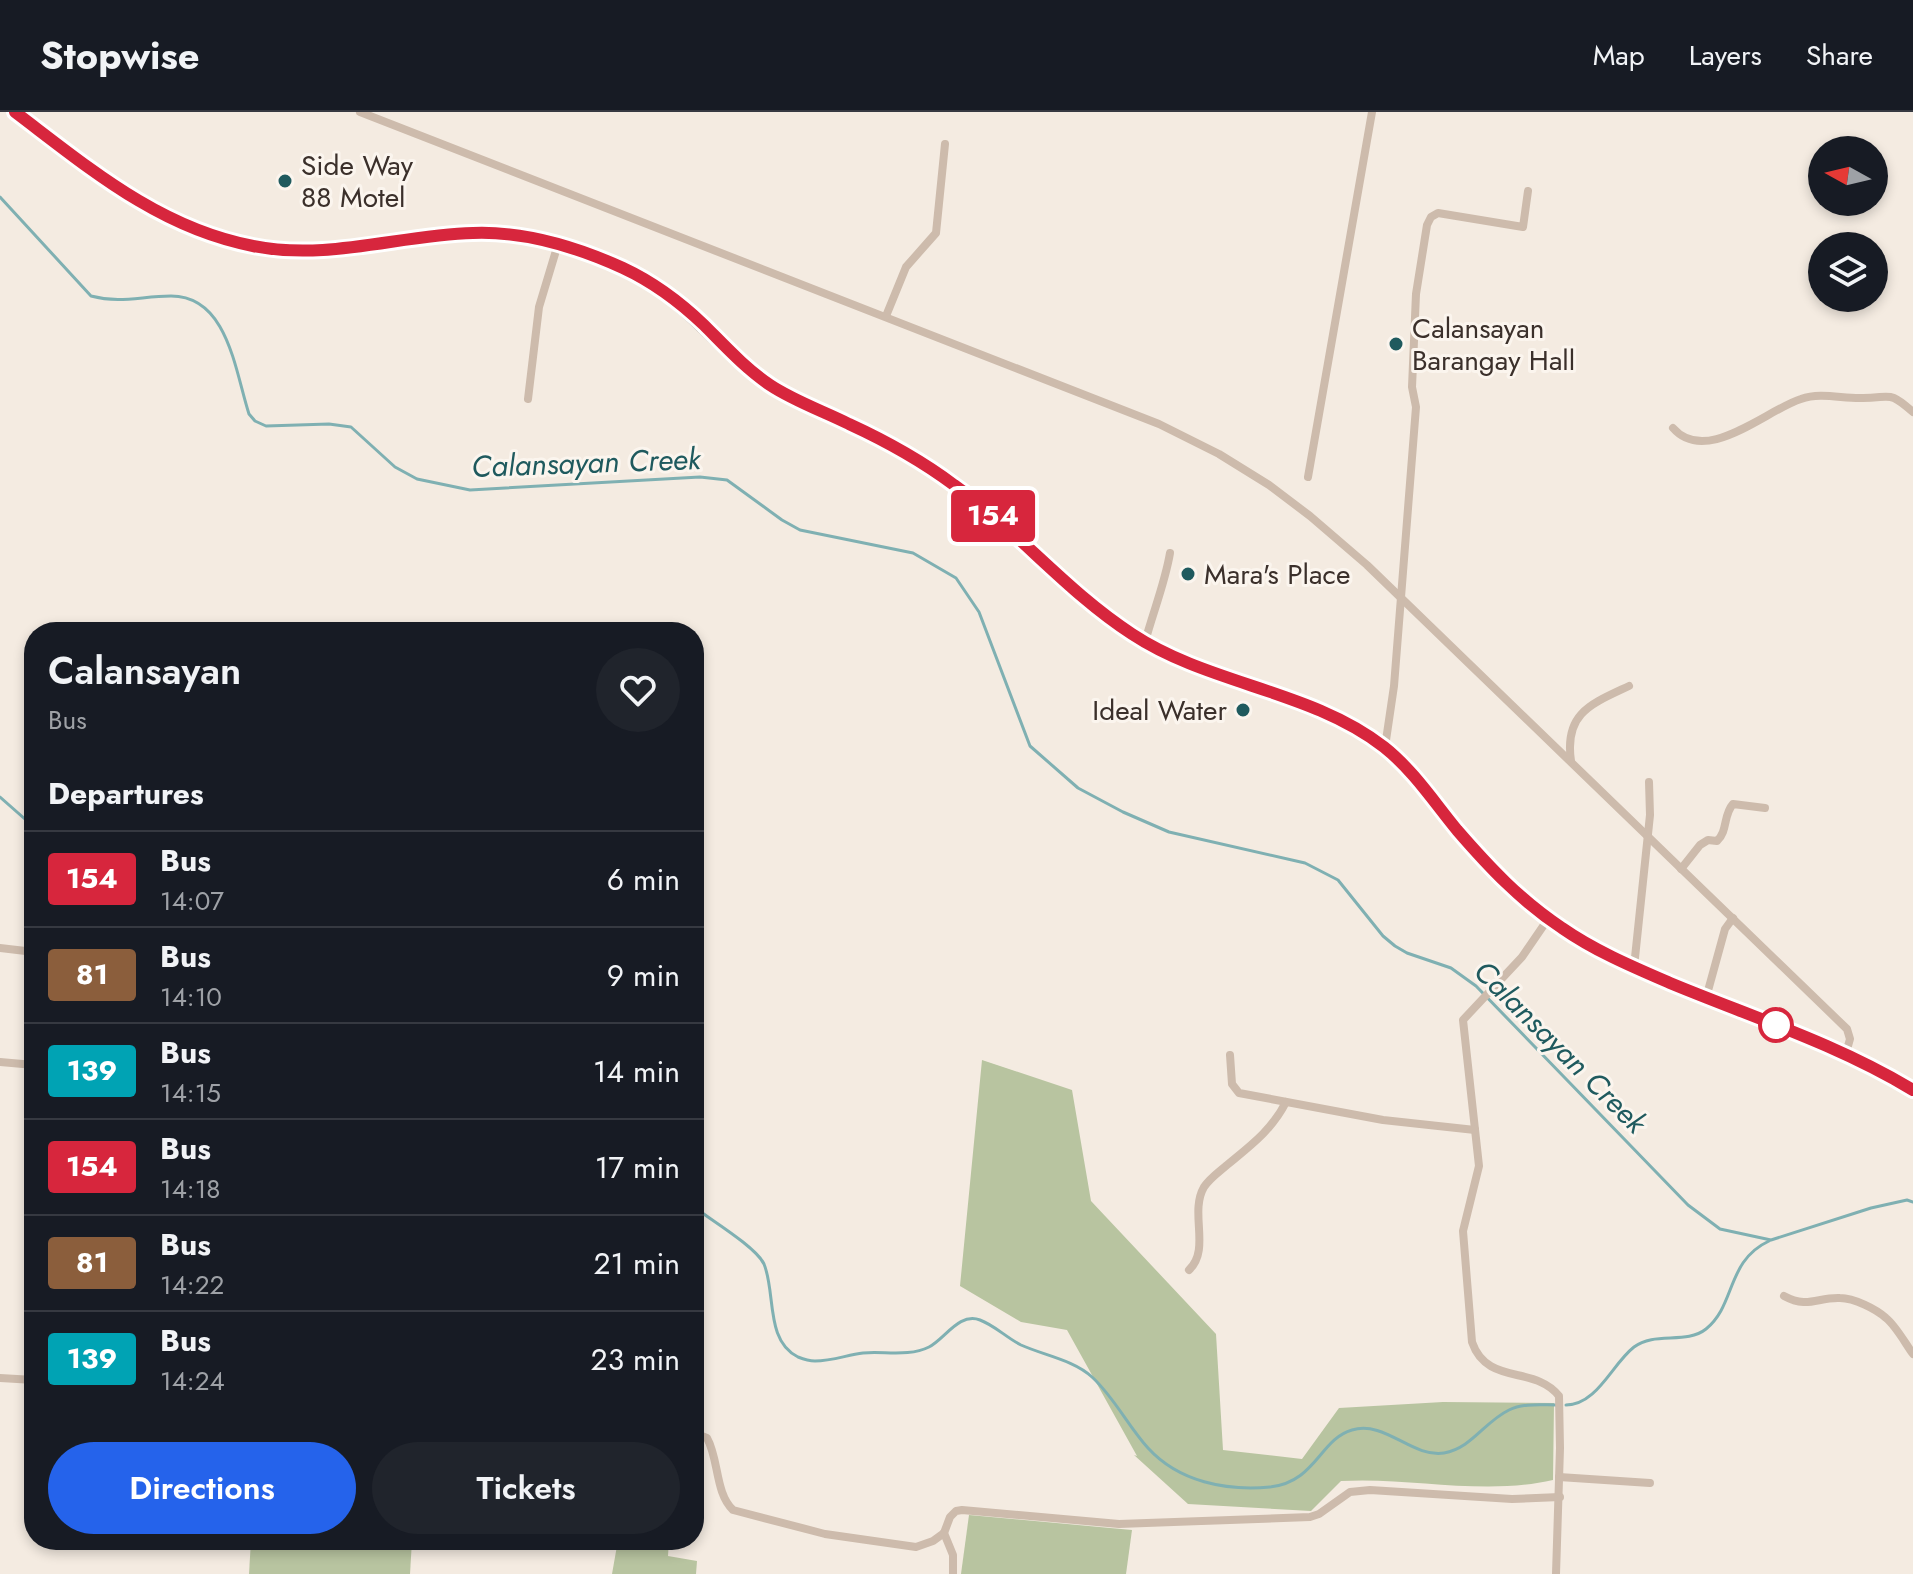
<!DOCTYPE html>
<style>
:root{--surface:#171b24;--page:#20242c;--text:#f1f3f6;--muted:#9ea1a6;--line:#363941;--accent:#2563eb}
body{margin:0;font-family:Jost,sans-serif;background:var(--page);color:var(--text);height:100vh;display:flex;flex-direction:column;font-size:30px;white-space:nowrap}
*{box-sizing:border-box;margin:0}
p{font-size:26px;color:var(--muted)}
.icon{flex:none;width:44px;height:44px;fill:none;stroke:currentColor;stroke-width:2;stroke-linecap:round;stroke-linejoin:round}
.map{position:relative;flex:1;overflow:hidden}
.side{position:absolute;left:24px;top:510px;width:680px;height:928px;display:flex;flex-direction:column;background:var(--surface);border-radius:32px;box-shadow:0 4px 12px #0003}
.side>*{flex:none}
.badge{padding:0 16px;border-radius:6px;font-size:28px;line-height:52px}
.needle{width:52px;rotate:278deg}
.controls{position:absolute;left:1808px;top:24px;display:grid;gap:16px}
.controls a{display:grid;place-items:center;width:80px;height:80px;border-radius:50%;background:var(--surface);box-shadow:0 4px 12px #0003;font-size:40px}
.map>.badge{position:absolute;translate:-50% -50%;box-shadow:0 0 0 4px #fff}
h2{padding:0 24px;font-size:30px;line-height:72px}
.round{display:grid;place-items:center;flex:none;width:84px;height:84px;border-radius:42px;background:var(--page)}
.summary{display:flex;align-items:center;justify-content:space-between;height:136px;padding:0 24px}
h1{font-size:38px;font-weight:600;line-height:60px}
.primary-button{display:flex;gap:16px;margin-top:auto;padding:16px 24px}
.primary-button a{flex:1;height:92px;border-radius:48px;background:var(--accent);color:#fff;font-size:32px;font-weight:600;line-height:92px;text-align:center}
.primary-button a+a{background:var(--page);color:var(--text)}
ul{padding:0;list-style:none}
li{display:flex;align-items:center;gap:24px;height:96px;padding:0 24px;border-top:2px solid var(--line)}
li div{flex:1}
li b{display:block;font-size:30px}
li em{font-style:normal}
li .badge{min-width:88px;font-weight:700;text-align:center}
header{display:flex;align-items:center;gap:48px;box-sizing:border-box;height:112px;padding:0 40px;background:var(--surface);border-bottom:2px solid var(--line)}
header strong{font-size:38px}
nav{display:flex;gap:44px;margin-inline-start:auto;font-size:28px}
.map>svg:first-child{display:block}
</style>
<header>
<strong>Stopwise</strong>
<nav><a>Map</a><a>Layers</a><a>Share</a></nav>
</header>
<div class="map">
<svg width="1913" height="1462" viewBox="0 0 1913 1462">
<rect width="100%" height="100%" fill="#f4ebe1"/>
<g fill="#b8c4a0">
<path d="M982,948L1072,978L1091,1089L1216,1222L1223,1338L1302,1347L1339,1296L1443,1290L1554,1291L1553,1368C1483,1384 1412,1365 1341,1369L1311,1399L1188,1392L1134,1343L1137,1344L1067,1218L1021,1210L960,1174Z"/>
<polygon points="969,1403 1132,1418 1126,1462 961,1462"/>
<polygon points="251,1428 412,1428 410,1462 249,1462"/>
<polygon points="618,1428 669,1428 668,1444 697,1449 696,1462 612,1462"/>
</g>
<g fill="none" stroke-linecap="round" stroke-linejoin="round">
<g stroke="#7fb0b2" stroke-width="3">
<path d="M0,85L91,184C121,192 141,184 171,184C228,184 235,259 249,302L255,309L266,314L329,312L351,315L395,355L417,367L470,378L700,365L727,368L782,408L800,418L913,441L956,466L979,500L1030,634L1078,676L1123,700L1169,720L1305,751L1338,768L1383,824L1395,834L1407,841L1451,856L1476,874L1688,1093L1720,1117L1771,1128L1871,1096L1907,1088L1913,1090"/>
<polyline points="0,685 34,715"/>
<path d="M694,1095C711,1108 756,1135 764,1152C776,1181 765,1229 798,1245C803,1247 810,1249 815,1249C832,1249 847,1243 863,1241C884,1239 909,1245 929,1235C945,1227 959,1200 980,1208C994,1213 1007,1226 1021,1233C1043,1243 1074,1248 1092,1265C1114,1285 1128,1314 1148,1336C1179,1370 1226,1379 1270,1375C1316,1370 1320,1327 1352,1318C1385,1308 1412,1346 1444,1341C1472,1336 1484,1310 1509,1298C1523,1291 1541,1293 1556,1293"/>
<path d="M1566,1293C1597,1293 1612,1252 1634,1235C1655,1219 1686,1233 1706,1217C1736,1193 1726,1149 1769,1129"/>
</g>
<g stroke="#cdbbac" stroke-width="8">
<polyline points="360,0 1159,312 1219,342 1269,373 1310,404 1367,453 1847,917 1850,927 1846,941"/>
<polyline points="886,204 906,155 936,121 945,32"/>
<polyline points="528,287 539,195 558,132"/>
<path d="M1673,316C1706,354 1766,298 1801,287C1821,280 1843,287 1863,286C1892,286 1888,278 1913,300"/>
<polyline points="1308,365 1372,0"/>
<path d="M1145,530C1153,500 1165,471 1170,441"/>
<polyline points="1385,635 1394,574 1416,295 1412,275 1416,182 1427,113 1431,105 1438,101 1523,115 1528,79"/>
<path d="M1571,649C1564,601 1591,592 1629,574"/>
<path d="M1681,757L1700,733L1708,728L1717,729C1728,719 1723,703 1733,692L1765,696"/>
<path d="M1548,807L1522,845L1463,908L1479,1054L1463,1119L1472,1230C1487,1274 1535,1253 1559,1284L1560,1336L1556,1462"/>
<polyline points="0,836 34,840"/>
<polyline points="1634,855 1650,703 1649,670"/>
<polyline points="1706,886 1725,817 1733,806"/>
<polyline points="1230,943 1232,972 1239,981 1383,1008 1475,1018"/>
<polyline points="0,950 34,953"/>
<path d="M1189,1158C1211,1137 1189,1101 1204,1075C1210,1066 1219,1060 1227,1053C1250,1034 1272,1018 1286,990"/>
<path d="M1784,1184C1808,1197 1817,1185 1840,1186C1854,1186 1876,1197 1886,1206C1896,1214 1905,1231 1913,1242"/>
<polyline points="0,1266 34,1268"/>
<path d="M694,1321L707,1326C719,1347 715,1381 733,1398L825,1422L916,1435L933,1429L944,1421L950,1405L956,1399L962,1398L1119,1412L1310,1405L1319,1402L1350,1380L1370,1378L1512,1387L1560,1385"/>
<polyline points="1559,1365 1650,1371"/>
<polyline points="944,1421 953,1443 953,1462"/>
</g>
<path stroke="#6c584f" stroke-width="14" d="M15,0C95,60 171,127 275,137C343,144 407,123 473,121C525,119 577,135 623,156C686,186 716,236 770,273C794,289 823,299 849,312C886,329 922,349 954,373C1017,418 1067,480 1132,522C1209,573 1311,578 1384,635C1413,658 1434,690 1457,718C1488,755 1521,789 1562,816C1595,839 1633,855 1670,871C1752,905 1837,932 1913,978"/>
</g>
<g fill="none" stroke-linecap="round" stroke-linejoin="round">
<defs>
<path id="line" d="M15,0C89,56 159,116 253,134C328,149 399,123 473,121C525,119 577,135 623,156C653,170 680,190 704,213C725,234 745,256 770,273C794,289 823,299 849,312C886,329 922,349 954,373C1017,418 1067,480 1132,522C1209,573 1311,578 1384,635C1413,658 1434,690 1457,718C1489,755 1521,789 1562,816C1595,839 1633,855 1670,871C1752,905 1837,932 1913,978"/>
</defs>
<use href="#line" stroke="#fff" stroke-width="18"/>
<use href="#line" stroke="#d7263d" stroke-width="12"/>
</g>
<g fill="#1f5a5e" stroke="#fbf5ee" stroke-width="3">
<circle cx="285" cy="69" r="8"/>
<circle cx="1396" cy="232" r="8"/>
<circle cx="1188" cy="462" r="8"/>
<circle cx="1243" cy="598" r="8"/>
</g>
<circle fill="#fff" stroke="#d7263d" stroke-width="4" cx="1776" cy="913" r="16"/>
<g text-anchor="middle" stroke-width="6" stroke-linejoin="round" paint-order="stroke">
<g font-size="28" fill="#3b302b" stroke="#fbf5ee" text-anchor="start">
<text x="301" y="63">Side Way<tspan x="301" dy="32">88 Motel</tspan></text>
<text x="1412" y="226">Calansayan<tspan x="1412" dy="32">Barangay Hall</tspan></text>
<text x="1204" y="472">Mara's Place</text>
<text x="1227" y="608" text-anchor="end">Ideal Water</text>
</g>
<g font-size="30" font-style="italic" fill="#1f5a5e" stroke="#fbf5ee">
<text transform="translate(586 351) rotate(-2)" y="10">Calansayan Creek</text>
<text transform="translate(1560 935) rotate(45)" y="10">Calansayan Creek</text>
</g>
</g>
</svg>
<div class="controls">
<a><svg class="needle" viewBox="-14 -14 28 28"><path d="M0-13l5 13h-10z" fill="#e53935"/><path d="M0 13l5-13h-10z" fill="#9ea1a6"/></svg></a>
<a><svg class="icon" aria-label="layers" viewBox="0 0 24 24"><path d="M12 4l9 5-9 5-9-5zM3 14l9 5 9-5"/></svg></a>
</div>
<b class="badge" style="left:993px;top:404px;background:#d7263d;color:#fff">154</b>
<section class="side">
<div class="summary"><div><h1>Calansayan</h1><p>Bus</p></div><a class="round"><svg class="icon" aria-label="heart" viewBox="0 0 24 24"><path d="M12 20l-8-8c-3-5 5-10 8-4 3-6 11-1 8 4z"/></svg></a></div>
<h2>Departures</h2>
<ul>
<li><span class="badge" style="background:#d7263d;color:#fff">154</span><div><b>Bus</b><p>14:07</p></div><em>6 min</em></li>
<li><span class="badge" style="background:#8b5e3c;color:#fff">81</span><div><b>Bus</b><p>14:10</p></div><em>9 min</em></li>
<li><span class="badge" style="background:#00a3b4;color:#fff">139</span><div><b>Bus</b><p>14:15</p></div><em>14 min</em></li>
<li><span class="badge" style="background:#d7263d;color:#fff">154</span><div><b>Bus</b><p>14:18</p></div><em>17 min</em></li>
<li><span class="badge" style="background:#8b5e3c;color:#fff">81</span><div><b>Bus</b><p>14:22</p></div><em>21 min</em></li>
<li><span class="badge" style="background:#00a3b4;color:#fff">139</span><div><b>Bus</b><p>14:24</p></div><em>23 min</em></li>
</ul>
<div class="primary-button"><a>Directions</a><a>Tickets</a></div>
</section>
</div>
